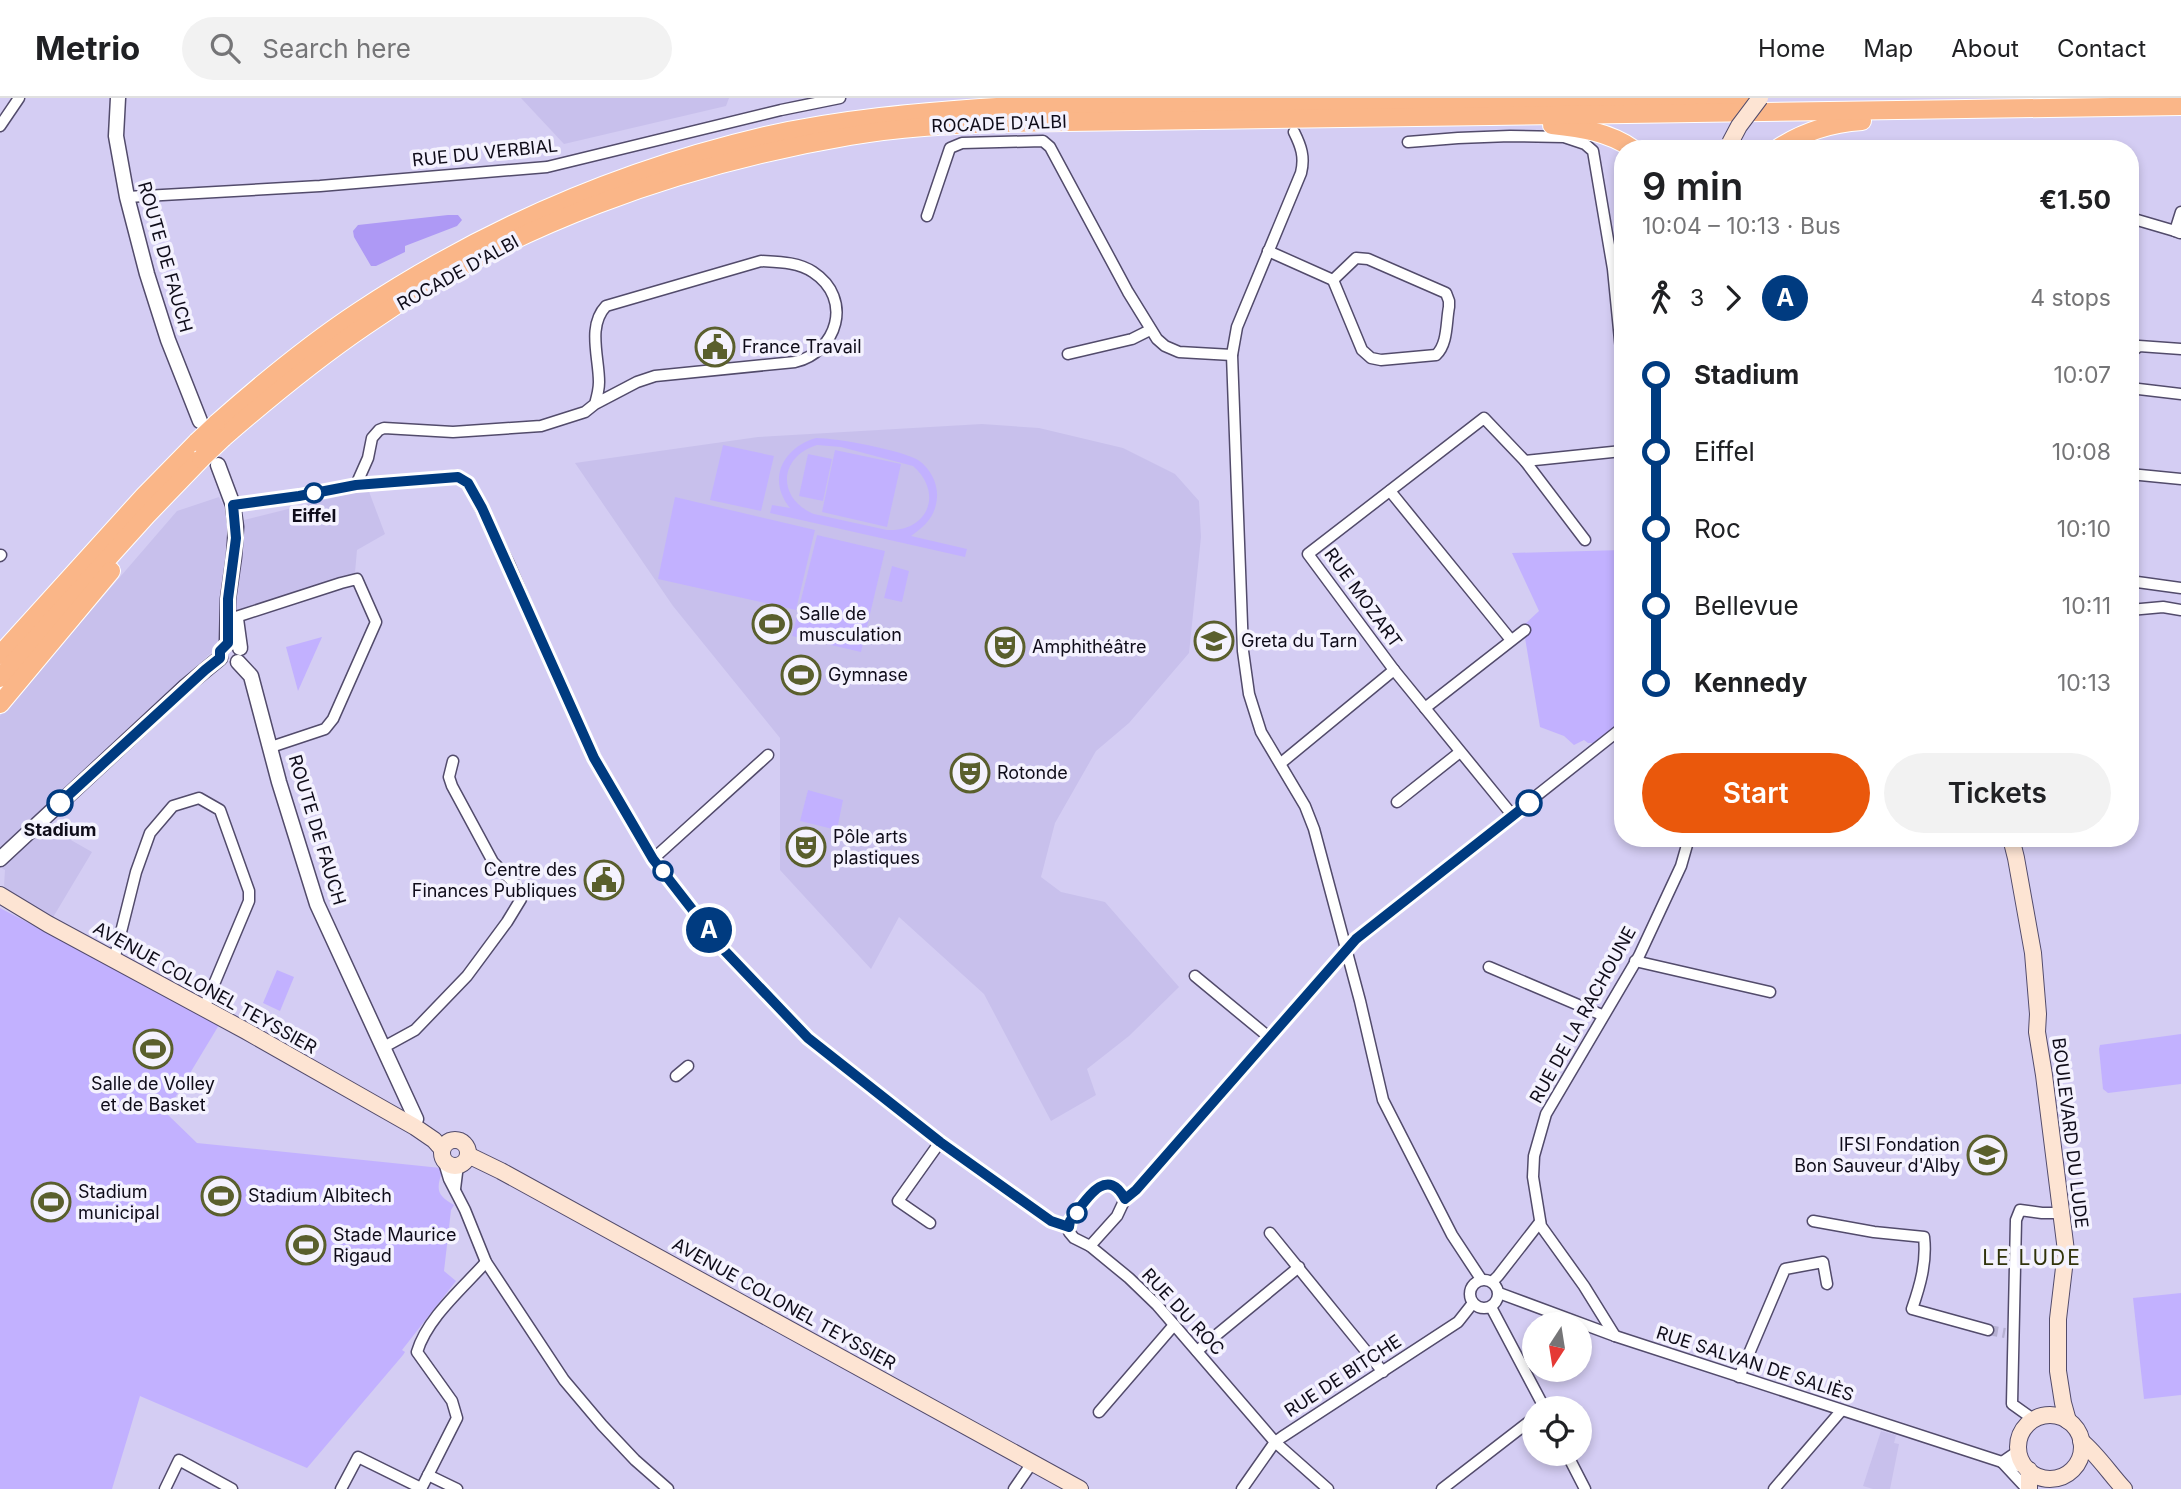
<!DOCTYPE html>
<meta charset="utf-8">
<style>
:root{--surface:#fff;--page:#f2f2f2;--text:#202124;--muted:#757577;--line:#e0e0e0;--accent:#ea580c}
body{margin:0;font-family:Inter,sans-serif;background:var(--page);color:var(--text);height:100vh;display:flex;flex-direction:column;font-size:26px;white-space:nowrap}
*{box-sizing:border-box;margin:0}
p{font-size:23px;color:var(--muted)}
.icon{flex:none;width:38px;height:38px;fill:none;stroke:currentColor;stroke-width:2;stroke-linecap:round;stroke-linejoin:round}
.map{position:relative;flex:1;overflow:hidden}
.drawer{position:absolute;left:1614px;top:42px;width:525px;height:707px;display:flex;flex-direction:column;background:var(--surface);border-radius:28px;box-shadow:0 4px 10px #0003}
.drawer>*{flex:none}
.badge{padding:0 14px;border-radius:23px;font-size:24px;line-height:46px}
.needle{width:46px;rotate:192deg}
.buttons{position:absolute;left:1522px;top:1214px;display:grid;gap:14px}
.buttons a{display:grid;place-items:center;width:70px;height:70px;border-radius:50%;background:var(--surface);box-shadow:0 4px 10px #0003;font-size:35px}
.map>.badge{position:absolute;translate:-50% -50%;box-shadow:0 0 0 4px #fff}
.legs{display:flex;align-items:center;gap:10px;height:77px;padding:0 28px;font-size:23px}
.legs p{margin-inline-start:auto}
.head{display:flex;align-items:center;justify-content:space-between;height:119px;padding:0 28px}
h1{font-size:38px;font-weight:600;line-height:52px}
.action{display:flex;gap:14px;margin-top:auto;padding:14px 28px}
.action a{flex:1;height:80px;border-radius:42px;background:var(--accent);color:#fff;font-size:28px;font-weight:600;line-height:80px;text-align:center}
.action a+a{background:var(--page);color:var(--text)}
ul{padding:0 28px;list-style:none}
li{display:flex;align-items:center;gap:24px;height:77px;font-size:26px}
li i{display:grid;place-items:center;width:10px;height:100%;margin:0 9px;background:currentColor}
li i::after{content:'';width:18px;height:18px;margin:-9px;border:5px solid;border-radius:50%;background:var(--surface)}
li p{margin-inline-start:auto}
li:first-child i{background:linear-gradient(#0000 50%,currentColor 0)}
li:last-child i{background:linear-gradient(currentColor 50%,#0000 0)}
header{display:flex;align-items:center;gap:42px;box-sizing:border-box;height:98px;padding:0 35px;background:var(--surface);border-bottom:2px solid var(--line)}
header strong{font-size:33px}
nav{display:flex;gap:38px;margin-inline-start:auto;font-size:24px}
.search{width:490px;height:63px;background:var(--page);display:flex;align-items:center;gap:18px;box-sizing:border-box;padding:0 24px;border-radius:38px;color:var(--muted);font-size:26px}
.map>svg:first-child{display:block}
</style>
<header>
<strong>Metrio</strong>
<div class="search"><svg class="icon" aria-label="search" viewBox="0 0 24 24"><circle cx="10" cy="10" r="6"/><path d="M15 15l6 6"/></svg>Search here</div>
<nav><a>Home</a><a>Map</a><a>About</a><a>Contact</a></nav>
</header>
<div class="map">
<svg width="2181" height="1391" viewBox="0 0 2181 1391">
<rect width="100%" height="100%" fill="#d4cdf3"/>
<g fill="#c8c0ec">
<polygon points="521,0 729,0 726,8 564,46"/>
<polygon points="982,326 1039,330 1123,350 1175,376 1199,403 1201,439 1189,555 1129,625 1096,653 1055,725 1041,779 1061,794 1105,804 1179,889 1129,938 1087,971 1096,997 1051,1023 984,896 899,819 871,871 780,772 780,640 673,508 575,365 758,339"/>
<polygon points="368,391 385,436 357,452 354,486 246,522 34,721 92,754 52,821 19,805 4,788 5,772 0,769 0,618 177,413 219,399 232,425"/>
<polygon points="1881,1333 1896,1337 1894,1345 1899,1346 1890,1391 1873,1391 1863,1388"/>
</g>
<g fill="#c2b1ff" fill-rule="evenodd">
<path d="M816,340C837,340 901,352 918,362C930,370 938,385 937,399C936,418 925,428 911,438L967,451L965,459L770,415L772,407L790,410C766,381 784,349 816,340ZM817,347L841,349L913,368C944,395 928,434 887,432L814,416C777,401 778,359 817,347Z"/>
<polygon points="723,347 774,358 761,413 710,402"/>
<polygon points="835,352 901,366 887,429 822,414"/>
<polygon points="808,356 832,361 823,403 799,398"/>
<polygon points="675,399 815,432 796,512 658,481"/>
<polygon points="817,437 885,453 861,554 792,538"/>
<polygon points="1622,452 1622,623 1593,645 1588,645 1584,642 1574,647 1564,638 1540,629 1523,528 1539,513 1512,455"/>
<polygon points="892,468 909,473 902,504 884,500"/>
<polygon points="322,539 298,593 286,549"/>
<polygon points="808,692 843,702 837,732 800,723"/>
<path d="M0,810L109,867L121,875L219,927L166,1015L197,1045L441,1070L442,1074C436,1092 437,1097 454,1107L451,1112L444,1173L456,1183L402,1252L405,1254L403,1257L307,1370L140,1298L112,1391H0Z"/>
<polygon points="277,872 294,879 280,913 263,905"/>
<polygon points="2181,936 2181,986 2108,995 2103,991 2099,951 2100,947"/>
<polygon points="2181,1195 2181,1297 2144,1301 2133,1200"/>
</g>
<polygon fill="#ae99f5" points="448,117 458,117 462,122 457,128 405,148 405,154 376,168 371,168 354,139 353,133 358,127"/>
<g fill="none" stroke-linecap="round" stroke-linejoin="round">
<polyline stroke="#b6b0d2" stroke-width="10" stroke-dasharray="10 5" stroke-linecap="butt" points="1988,1232 2005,1235"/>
<defs>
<g id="minor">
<polyline points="0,28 19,0"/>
<path d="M1294,34C1301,48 1305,59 1301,75L1237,229L1232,257L1243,553L1249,596L1261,634L1305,708L1314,731L1360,903L1383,1002L1452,1137L1481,1181"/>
<polyline points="1408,44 1458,40 1510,38 1564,39 1585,46 1593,53 1613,171 1622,262"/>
<polyline points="127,99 320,88 547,69 781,12 840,0"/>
<polyline points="927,118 950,50 962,45 1043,43 1050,49 1128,194 1157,241 1165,248 1179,254 1232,257"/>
<polyline points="2130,122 2134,121 2175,133"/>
<polyline points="2180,135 2175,133 2181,114"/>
<polyline points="1268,153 1333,182"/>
<path d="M1356,160L1368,161L1446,195L1449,203V209C1446,224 1448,246 1436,257L1381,262L1371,260L1362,252L1333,182Z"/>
<polyline points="2130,255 2139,248 2181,251"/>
<polyline points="1068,256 1132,241 1150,232"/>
<polyline points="2130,290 2181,296"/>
<polyline points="1525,363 1622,353"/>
<polyline points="2130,376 2181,381"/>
<path d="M356,387L368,360L372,340L379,332L384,330L453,334L541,328L585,314L595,306L637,284L655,278L795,264C837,254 854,201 813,174C798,164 779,164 761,163L606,208C587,228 599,259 599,284C599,291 597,299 595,306"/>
<polyline points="1390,393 1511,542"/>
<polyline points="233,407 298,398 356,387 458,378 468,385 509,466 549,560 595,660 653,761 718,844 808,940 940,1044 1051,1123 1069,1129"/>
<polyline points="0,458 1,457"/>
<polyline points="2130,483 2181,490"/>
<polyline points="2130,512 2163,509 2181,512"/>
<polyline points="236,519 341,485 357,481 376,524 333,621 325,631 271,649"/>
<polyline points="1425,610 1525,532"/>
<polyline points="1281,665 1394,572"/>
<polyline points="1397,704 1460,654"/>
<polyline points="1513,718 1394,572 1308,456 1484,320 1525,363 1585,442"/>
<polyline points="653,761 768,657"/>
<polyline points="114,862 136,774 150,735 173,708 199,700 220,712 249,793 249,803 204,910"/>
<polyline points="1635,863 1770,894"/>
<polyline points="1489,869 1602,917"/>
<polyline points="1195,878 1270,940"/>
<polyline points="384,949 415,932 467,878 507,824 521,801 516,787 493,764 452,688 449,679 453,663"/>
<polyline points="676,978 688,968"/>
<polyline points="443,1061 449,1081 465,1112 486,1164 564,1282 602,1327 635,1362 668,1391"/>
<polyline points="455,1091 458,1067"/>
<path d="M1813,1123L1874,1134L1924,1139C1927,1164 1920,1188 1912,1211L1988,1232"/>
<polyline points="930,1125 898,1103 940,1044"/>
<polyline points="1069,1129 1069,1134 1074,1140 1090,1148 1129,1180 1157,1207 1275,1344 1328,1391"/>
<path d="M1069,1129L1070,1123C1084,1105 1106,1065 1125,1101"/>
<polyline points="1270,1135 1383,1274"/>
<polyline points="1090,1148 1117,1118 1125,1101 1151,1076 1356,841 1622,630"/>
<circle cx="1484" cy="1196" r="14"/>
<polyline points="1492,1184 1498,1178 1540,1124"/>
<polyline points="1499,1195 1615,1238 2002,1364 2026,1370"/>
<polyline points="1491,1209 1545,1311"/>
<polyline points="1615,1238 1584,1188 1541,1128 1533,1079 1534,1058 1546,1016 1639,858 1681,768 1689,740"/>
<polyline points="1197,1253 1299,1169"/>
<polyline points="1739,1279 1785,1171 1823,1164 1827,1186"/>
<polyline points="1099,1314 1174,1227"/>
<polyline points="2033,1321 2012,1306 2016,1122 2020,1112 2042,1115 2060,1115"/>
<polyline points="1567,1356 1585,1391"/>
<polyline points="2002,1364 2027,1391"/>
<polyline points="2002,1364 2018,1353"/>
<polyline points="428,1377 457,1391"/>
<polyline points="165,1391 179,1362 232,1391"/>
<polyline points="341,1391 358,1359 421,1390"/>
<path d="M421,1391L457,1320L452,1303L417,1254C427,1220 463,1190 486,1164"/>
<polyline points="1014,1391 1032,1365"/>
<polyline points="1242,1391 1275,1344 1282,1339 1458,1224 1473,1205"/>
<polyline points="1442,1391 1535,1319"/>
<polyline points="1774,1391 1841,1313"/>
</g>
<g id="tertiary">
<polyline points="118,0 116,38 127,99 147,176 168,242 200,323"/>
<polyline points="218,367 233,407 236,429 234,459 228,501 227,545"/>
<polyline points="236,521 240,550"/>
<polyline points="238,564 251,578 279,684 317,806 416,1021"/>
<polyline points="0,761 186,588 220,560"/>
</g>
<g id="secondary">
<polyline points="2011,740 2016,760 2033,855 2038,916 2037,934 2044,977 2066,1153 2058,1221 2058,1273 2063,1305 2068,1323"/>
<polyline points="0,797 48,826 246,933 415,1029 434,1042 442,1051"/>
<circle cx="455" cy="1055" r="13"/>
<polyline points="468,1057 501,1073 1080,1391"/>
<circle cx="2050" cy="1349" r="32"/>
<path d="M2081,1343C2097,1356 2110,1376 2124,1391"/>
<polyline points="2029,1372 2029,1391"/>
</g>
<g id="trunk">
<path d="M1552,27C1581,30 1609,34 1633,51"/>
<path d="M1777,51C1804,33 1831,25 1862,23"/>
<path d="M216,326C261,286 308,247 358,214C482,132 620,72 765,38C841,21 919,14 997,9L1755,0"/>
<path d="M223,340C269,300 315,262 365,228C508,128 679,67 850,38C899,29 949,27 998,25L2181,8"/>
<polyline points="0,557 144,398 197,344"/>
<polyline points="0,580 147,417 201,361"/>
<polyline points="0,606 111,473"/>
</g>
</defs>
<use href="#minor" stroke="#524b6b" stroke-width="13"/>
<use href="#tertiary" stroke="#524b6b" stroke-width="17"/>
<use href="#secondary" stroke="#524b6b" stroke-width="18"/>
<use href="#trunk" stroke="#fff" stroke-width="20"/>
<use href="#minor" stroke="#fff" stroke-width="10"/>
<use href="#tertiary" stroke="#fff" stroke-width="14"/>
<use href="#secondary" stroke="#fde4d3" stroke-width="16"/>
<use href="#trunk" stroke="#fab688" stroke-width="18"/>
<defs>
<polyline id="secondary-bridge" points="1730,45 1739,28 1760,0"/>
<g id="trunk-bridge">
<polyline points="197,344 216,326"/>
<polyline points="201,361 223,340"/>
</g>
</defs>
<use href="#secondary-bridge" stroke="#524b6b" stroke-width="18" stroke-linecap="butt"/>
<use href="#trunk-bridge" stroke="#fff" stroke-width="20" stroke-linecap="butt"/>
<use href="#secondary-bridge" stroke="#fde4d3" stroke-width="16"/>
<use href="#trunk-bridge" stroke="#fab688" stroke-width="18"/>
</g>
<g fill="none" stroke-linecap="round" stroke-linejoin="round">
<defs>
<path id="line-1" d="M60,705L205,572L220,560V553L228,545V501L236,440L233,407L299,398L356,387L458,379L468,385L482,410L594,660L653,761L723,851L808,940L940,1044L1051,1123L1069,1129L1070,1123C1084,1105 1106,1065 1125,1101L1136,1092L1356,841L1529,705"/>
</defs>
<use href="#line-1" stroke="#fff" stroke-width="16"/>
<use href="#line-1" stroke="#003b80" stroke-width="10"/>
</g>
<defs>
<symbol id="civic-ring" viewBox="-11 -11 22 22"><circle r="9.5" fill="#f4f2fe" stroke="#5a5f2d" stroke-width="1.5"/><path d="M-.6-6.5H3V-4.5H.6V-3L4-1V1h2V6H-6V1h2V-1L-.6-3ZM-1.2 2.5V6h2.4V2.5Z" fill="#5a5f2d"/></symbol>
<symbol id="stadium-ring" viewBox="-11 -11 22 22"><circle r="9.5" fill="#f4f2fe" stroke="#5a5f2d" stroke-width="1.5"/><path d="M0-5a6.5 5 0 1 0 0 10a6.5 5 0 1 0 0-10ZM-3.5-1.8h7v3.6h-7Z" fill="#5a5f2d"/></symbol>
<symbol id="university-ring" viewBox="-11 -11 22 22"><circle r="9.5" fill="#f4f2fe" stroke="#5a5f2d" stroke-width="1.5"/><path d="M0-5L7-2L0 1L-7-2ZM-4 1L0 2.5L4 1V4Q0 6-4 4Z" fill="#5a5f2d"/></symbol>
<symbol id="theatre-ring" viewBox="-11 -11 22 22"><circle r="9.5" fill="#f4f2fe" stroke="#5a5f2d" stroke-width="1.5"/><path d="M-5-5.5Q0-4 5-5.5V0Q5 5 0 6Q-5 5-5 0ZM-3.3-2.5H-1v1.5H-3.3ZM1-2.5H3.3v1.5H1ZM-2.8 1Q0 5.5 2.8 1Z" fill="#5a5f2d"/></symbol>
</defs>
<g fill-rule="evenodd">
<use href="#civic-ring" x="693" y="227" width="44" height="44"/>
<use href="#stadium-ring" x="750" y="504" width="44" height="44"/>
<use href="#university-ring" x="1192" y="521" width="44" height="44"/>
<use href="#theatre-ring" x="983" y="527" width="44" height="44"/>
<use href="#stadium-ring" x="779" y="555" width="44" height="44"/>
<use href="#theatre-ring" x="948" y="653" width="44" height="44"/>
<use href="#theatre-ring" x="784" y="727" width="44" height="44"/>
<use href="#civic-ring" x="582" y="760" width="44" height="44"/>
<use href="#stadium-ring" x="131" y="929" width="44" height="44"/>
<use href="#university-ring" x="1965" y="1035" width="44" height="44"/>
<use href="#stadium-ring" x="199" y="1076" width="44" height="44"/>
<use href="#stadium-ring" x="29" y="1082" width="44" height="44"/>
<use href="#stadium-ring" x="284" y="1125" width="44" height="44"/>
</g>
<g fill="#fff" stroke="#003b80" stroke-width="3.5">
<circle cx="314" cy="395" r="9"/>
<circle cx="60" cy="705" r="12"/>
<circle cx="1529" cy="705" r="12"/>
<circle cx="663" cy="773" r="9"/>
<circle cx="1077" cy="1115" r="9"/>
</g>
<g text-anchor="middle" stroke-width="7" stroke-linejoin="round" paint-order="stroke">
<g font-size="18" fill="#0f0c19" stroke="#f4f2fe">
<text transform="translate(999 26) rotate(-2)" y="6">ROCADE D'ALBI</text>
<text transform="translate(485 55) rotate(-6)" y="6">RUE DU VERBIAL</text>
<text transform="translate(165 159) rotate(74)" y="6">ROUTE DE FAUCH</text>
<text transform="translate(458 175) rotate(-29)" y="6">ROCADE D'ALBI</text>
<text transform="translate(1363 500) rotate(54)" y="6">RUE MOZART</text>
<text transform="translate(317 732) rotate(73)" y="6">ROUTE DE FAUCH</text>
<text transform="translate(205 890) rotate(29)" y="6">AVENUE COLONEL TEYSSIER</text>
<text transform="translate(1583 917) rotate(-61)" y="6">RUE DE LA RACHOUNE</text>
<text transform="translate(2070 1035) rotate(83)" y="6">BOULEVARD DU LUDE</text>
<text transform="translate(784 1206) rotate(29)" y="6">AVENUE COLONEL TEYSSIER</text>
<text transform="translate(1183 1214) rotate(47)" y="6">RUE DU ROC</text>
<text transform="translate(1755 1266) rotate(18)" y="6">RUE SALVAN DE SALIÈS</text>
<text transform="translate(1343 1278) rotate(-33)" y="6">RUE DE BITCHE</text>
</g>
<g font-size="18" fill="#0f0c19" stroke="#f4f2fe" text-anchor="start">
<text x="742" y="255">France Travail</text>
<text x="799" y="522">Salle de<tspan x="799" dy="21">musculation</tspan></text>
<text x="1241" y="549">Greta du Tarn</text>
<text x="1032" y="555">Amphithéâtre</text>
<text x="828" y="583">Gymnase</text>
<text x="997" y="681">Rotonde</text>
<text x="833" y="745">Pôle arts<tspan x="833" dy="21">plastiques</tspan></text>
<text x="577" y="778" text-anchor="end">Centre des<tspan x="577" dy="21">Finances Publiques</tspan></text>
<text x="153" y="992" text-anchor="middle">Salle de Volley<tspan x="153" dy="21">et de Basket</tspan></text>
<text x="1960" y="1053" text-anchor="end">IFSI Fondation<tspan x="1960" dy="21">Bon Sauveur d'Alby</tspan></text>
<text x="78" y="1100">Stadium<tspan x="78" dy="21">municipal</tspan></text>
<text x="248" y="1104">Stadium Albitech</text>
<text x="333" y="1143">Stade Maurice<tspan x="333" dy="21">Rigaud</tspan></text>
</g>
<g font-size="18" font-weight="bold" fill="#0f0c19" stroke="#f4f2fe">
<text x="314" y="424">Eiffel</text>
<text x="60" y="738">Stadium</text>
</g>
<g font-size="21" letter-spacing="2" fill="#30330a" stroke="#f4f2fe">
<text x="2032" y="1167">LE LUDE</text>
</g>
</g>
</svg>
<div class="buttons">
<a><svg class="needle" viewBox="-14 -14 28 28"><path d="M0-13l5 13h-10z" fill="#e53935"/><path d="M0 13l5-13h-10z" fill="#757577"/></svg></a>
<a><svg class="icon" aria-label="locate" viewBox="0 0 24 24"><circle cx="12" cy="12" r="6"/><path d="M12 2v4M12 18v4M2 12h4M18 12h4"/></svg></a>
</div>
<b class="badge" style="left:709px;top:832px;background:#003b80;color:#fff">A</b>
<section class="drawer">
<div class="head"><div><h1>9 min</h1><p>10:04 – 10:13 · Bus</p></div><b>€1.50</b></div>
<div class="legs"><svg class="icon" aria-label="walk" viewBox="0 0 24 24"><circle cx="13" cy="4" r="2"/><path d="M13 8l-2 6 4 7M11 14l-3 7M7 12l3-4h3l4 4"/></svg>3<svg class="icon" aria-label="forward" viewBox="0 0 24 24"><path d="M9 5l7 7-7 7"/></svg><b class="badge" style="background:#003b80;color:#fff">A</b><p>4 stops</p></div>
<ul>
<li><i style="color:#003b80"></i><b>Stadium</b><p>10:07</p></li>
<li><i style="color:#003b80"></i><span>Eiffel</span><p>10:08</p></li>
<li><i style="color:#003b80"></i><span>Roc</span><p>10:10</p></li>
<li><i style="color:#003b80"></i><span>Bellevue</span><p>10:11</p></li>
<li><i style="color:#003b80"></i><b>Kennedy</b><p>10:13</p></li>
</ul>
<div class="action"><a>Start</a><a>Tickets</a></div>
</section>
</div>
